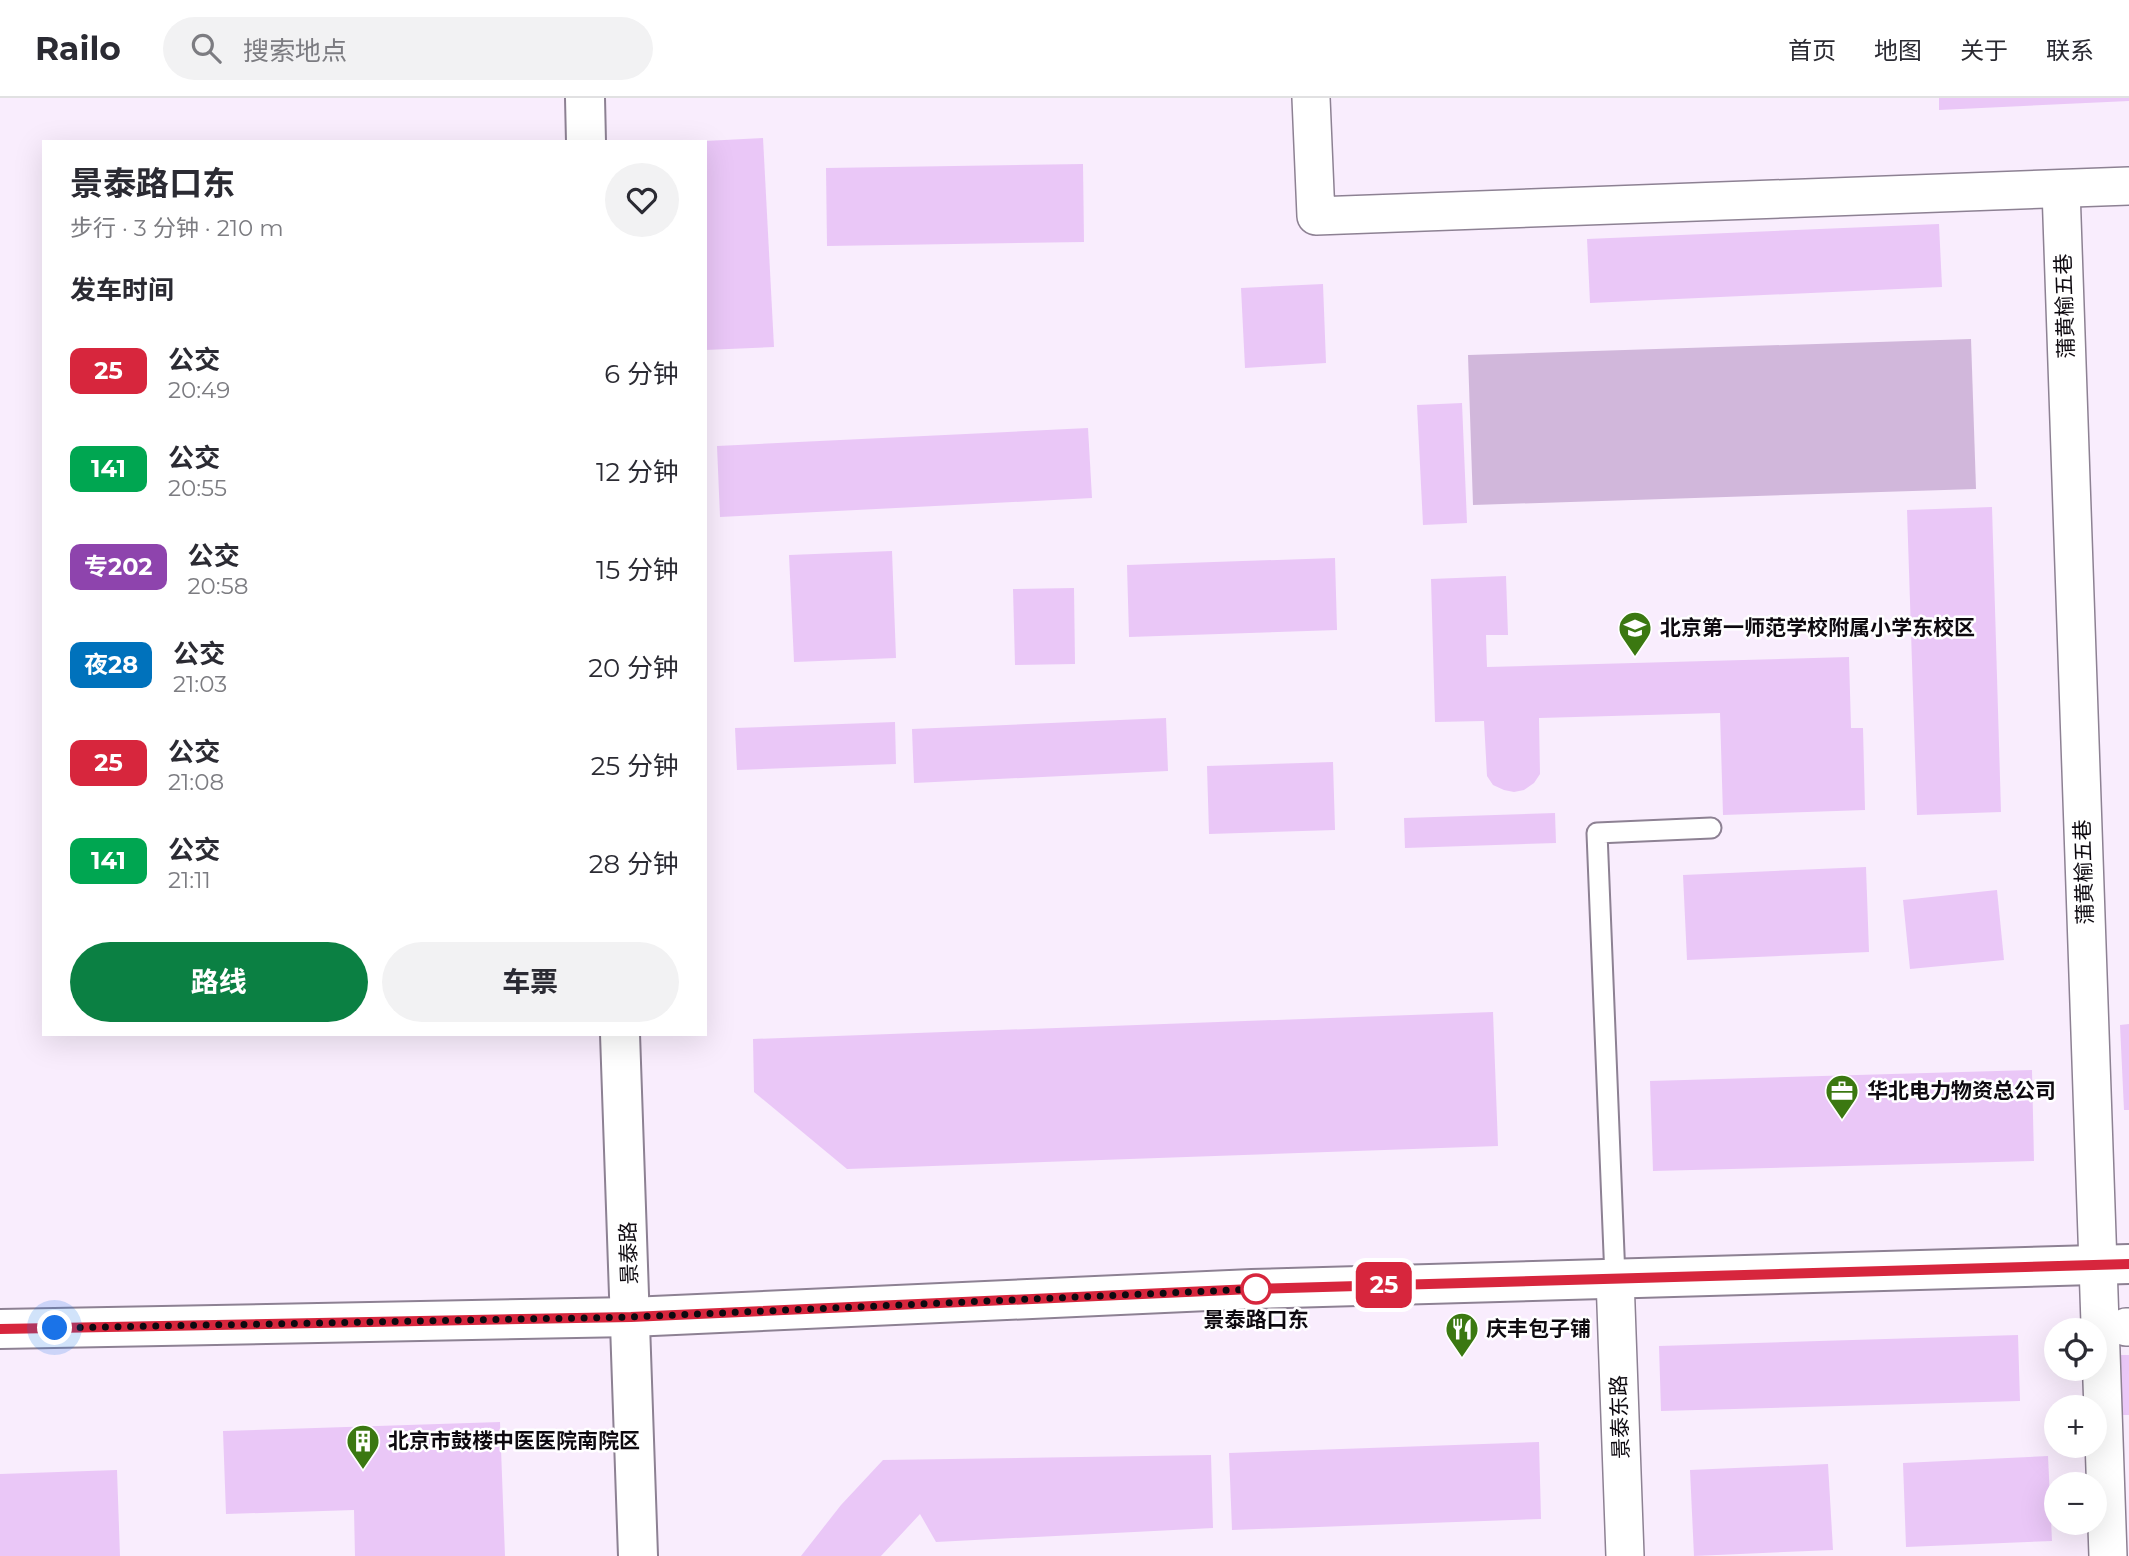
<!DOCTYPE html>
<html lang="zh">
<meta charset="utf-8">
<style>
:root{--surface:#fff;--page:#f2f2f3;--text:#2b2b33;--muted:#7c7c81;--line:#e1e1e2;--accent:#0b8043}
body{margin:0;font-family:Montserrat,"Noto Sans SC",sans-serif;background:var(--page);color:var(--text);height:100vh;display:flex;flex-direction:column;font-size:26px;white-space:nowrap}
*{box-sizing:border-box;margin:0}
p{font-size:23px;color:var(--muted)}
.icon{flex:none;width:38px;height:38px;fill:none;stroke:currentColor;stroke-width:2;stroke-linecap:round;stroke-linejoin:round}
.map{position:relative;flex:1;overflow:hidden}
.side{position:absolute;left:42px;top:42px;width:665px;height:896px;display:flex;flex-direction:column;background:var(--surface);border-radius:0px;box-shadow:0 7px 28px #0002}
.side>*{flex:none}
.badge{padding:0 14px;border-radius:10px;font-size:24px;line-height:46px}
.fabs{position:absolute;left:2044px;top:1220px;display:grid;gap:14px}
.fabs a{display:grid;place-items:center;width:63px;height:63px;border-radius:50%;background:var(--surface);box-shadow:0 7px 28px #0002;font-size:35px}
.you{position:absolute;width:35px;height:35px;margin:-18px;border:5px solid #fff;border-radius:50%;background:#1a73e8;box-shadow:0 0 0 10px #1a73e833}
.map>.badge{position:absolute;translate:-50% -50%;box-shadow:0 0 0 4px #fff}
h2{padding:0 28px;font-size:26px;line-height:63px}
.round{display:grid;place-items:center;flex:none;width:74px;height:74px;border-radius:37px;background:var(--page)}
.headline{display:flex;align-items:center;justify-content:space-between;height:119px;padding:0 28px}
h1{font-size:33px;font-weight:700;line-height:52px}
.cta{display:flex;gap:14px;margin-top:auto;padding:14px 28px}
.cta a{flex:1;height:80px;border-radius:42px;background:var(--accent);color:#fff;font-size:28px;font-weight:700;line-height:80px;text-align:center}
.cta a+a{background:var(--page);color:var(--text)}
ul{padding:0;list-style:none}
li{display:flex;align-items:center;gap:21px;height:98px;padding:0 28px}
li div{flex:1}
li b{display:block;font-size:26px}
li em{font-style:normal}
li .badge{min-width:77px;font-weight:700;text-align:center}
header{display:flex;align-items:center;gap:42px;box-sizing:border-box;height:98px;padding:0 35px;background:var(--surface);border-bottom:2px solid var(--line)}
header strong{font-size:33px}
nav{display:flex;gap:38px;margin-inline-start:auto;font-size:24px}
.search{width:490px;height:63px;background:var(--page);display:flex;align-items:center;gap:18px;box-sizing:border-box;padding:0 24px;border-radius:38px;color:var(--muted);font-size:26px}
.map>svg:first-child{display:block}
</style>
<header>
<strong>Railo</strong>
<div class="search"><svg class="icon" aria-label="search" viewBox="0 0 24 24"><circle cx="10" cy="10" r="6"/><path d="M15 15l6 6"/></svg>搜索地点</div>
<nav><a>首页</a><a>地图</a><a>关于</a><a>联系</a></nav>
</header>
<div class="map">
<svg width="2129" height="1458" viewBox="0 0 2129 1458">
<rect width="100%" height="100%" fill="#f9edfd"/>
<polygon fill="#d1b7db" points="1971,241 1976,391 1473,407 1468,257"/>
<g fill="#eac7f7">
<polygon points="1939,0 2129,0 2129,3 1939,12"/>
<polygon points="763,40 774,249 705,252 705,43"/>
<polygon points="1083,66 1084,144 827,148 826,70"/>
<polygon points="1939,126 1942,189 1590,205 1587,141"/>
<polygon points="1323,186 1326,265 1245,270 1241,190"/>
<polygon points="1462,305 1467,425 1423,427 1417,307"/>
<polygon points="1088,330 1092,400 720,419 717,348"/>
<polygon points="1992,409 2001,714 1917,717 1907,412"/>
<polygon points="892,453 896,560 794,564 789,457"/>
<polygon points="1335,460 1337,532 1129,539 1127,467"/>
<polygon points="1506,478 1508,537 1486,537 1487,569 1849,559 1851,630 1863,630 1865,712 1723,717 1720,615 1539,620 1540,676 1534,685 1524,692 1514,694 1504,692 1493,687 1487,678 1484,623 1435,624 1431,481"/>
<polygon points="1074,490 1075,566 1015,567 1013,491"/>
<polygon points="1166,620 1168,673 914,685 912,631"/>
<polygon points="895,624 896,666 737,672 735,630"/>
<polygon points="1333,664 1335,732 1209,736 1207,668"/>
<polygon points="1555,715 1556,745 1405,750 1404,720"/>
<polygon points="1866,769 1869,854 1687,862 1683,777"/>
<polygon points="1997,792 2004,862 1910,871 1903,802"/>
<polygon points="1493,914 1498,1048 847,1071 754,994 753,941"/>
<polygon points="2129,926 2129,1012 2124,1012 2120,927"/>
<polygon points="2032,972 2034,1063 1653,1073 1650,983"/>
<polygon points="2018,1237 2020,1303 1661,1313 1659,1248"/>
<polygon points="2121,1257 2129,1257 2129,1317 2122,1317"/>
<polygon points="500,1324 505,1458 355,1458 354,1412 226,1416 223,1333"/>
<polygon points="1539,1344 1541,1421 1232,1432 1229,1355"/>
<polygon points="1211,1357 1213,1430 936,1444 920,1416 881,1458 801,1458 841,1407 883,1362"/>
<polygon points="2048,1358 2052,1443 1906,1449 1903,1365"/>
<polygon points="1828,1366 1833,1452 1694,1458 1690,1372"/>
<polygon points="117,1372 120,1458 0,1458 0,1376"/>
</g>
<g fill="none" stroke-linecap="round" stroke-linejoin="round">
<defs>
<polyline id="service" points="1615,1180 1597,735 1711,730"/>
<g id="minor">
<polyline points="1311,0 1316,118 2129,88"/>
<polyline points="2061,91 2108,1458"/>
<polyline points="1615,1180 1625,1458"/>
<polyline points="2126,1229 2129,1229"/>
</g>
<g id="tertiary">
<polyline points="585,0 586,44"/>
<polyline points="620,936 638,1458"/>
<polyline points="0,1231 631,1219 1252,1191 2129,1166"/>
</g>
</defs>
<use href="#service" stroke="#8d8193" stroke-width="23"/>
<use href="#minor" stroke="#8d8193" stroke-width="40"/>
<use href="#tertiary" stroke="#8d8193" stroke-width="42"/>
<use href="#service" stroke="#fff" stroke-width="19"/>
<use href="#minor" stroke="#fff" stroke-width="37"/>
<use href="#tertiary" stroke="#fff" stroke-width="38"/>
</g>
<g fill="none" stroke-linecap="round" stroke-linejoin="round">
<defs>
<polyline id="line" points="0,1231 631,1219 1252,1191 2129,1166"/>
</defs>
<use href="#line" stroke="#fff" stroke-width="16"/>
<use href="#line" stroke="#d7263d" stroke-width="10"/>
<polyline stroke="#0e0a10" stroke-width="7" stroke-dasharray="0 12.6" points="55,1230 631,1219 1256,1191"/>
</g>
<defs>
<symbol id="school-pin" viewBox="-11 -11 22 30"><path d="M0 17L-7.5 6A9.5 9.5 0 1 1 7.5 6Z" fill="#3b7811" stroke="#fff"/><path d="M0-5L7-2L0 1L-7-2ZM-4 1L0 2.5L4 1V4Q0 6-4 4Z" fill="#fff"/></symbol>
<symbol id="office-pin" viewBox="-11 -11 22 30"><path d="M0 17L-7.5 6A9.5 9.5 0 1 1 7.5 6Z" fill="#3b7811" stroke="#fff"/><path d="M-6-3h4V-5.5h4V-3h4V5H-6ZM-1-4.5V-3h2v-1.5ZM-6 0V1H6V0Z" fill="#fff"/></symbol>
<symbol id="restaurant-pin" viewBox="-11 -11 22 30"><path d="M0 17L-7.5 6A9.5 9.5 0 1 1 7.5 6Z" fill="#3b7811" stroke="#fff"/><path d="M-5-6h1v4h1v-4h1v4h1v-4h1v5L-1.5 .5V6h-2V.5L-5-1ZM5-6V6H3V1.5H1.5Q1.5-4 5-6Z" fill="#fff"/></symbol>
<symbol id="building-pin" viewBox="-11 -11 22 30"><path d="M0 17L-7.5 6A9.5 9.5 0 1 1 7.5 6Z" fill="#3b7811" stroke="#fff"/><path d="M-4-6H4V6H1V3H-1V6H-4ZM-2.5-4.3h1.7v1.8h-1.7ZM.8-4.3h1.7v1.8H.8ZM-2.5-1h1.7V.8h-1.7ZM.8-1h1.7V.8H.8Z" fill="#fff"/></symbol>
</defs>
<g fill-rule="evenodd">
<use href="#school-pin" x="1616" y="511" width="38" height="52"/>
<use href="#office-pin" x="1823" y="974" width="38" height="52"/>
<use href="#restaurant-pin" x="1443" y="1212" width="38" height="52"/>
<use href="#building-pin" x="344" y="1324" width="38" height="52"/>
</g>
<circle fill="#fff" stroke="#d7263d" stroke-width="3.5" cx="1256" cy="1191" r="14"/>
<g text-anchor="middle" stroke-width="5" stroke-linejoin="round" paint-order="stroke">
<g font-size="21" fill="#0e0a10" stroke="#fff">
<text transform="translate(2065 208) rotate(-92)" y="7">蒲黄榆五巷</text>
<text transform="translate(2084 774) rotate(-92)" y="7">蒲黄榆五巷</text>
<text transform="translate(629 1155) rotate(-92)" y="7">景泰路</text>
<text transform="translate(1620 1319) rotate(-92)" y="7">景泰东路</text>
</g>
<g font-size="21" font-weight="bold" fill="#0e0a10" stroke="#fff" text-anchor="start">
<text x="1660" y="537">北京第一师范学校附属小学东校区</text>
<text x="1867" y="1000">华北电力物资总公司</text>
<text x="1486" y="1238">庆丰包子铺</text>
<text x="388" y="1350">北京市鼓楼中医医院南院区</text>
</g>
<g font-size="21" font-weight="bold" fill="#0e0a10" stroke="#fff">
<text x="1256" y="1229">景泰路口东</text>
</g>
</g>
</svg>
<div class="fabs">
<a><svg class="icon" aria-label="locate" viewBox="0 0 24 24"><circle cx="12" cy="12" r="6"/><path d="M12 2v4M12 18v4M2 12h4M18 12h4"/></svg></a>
<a>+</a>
<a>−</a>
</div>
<div class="you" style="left:55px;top:1230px"></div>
<b class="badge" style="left:1384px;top:1187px;background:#d7263d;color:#fff">25</b>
<section class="side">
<div class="headline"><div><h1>景泰路口东</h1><p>步行 · 3 分钟 · 210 m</p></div><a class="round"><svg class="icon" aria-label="heart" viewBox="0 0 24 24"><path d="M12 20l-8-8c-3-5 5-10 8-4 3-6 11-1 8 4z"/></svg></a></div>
<h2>发车时间</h2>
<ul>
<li><span class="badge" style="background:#d7263d;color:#fff">25</span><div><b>公交</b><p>20:49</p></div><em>6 分钟</em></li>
<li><span class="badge" style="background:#00a651;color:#fff">141</span><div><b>公交</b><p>20:55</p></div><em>12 分钟</em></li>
<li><span class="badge" style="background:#8e44ad;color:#fff">专202</span><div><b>公交</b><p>20:58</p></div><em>15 分钟</em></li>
<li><span class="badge" style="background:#0072bc;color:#fff">夜28</span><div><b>公交</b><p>21:03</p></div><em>20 分钟</em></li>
<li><span class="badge" style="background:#d7263d;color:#fff">25</span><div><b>公交</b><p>21:08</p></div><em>25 分钟</em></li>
<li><span class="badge" style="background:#00a651;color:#fff">141</span><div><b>公交</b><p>21:11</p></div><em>28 分钟</em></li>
</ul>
<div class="cta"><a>路线</a><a>车票</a></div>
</section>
</div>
